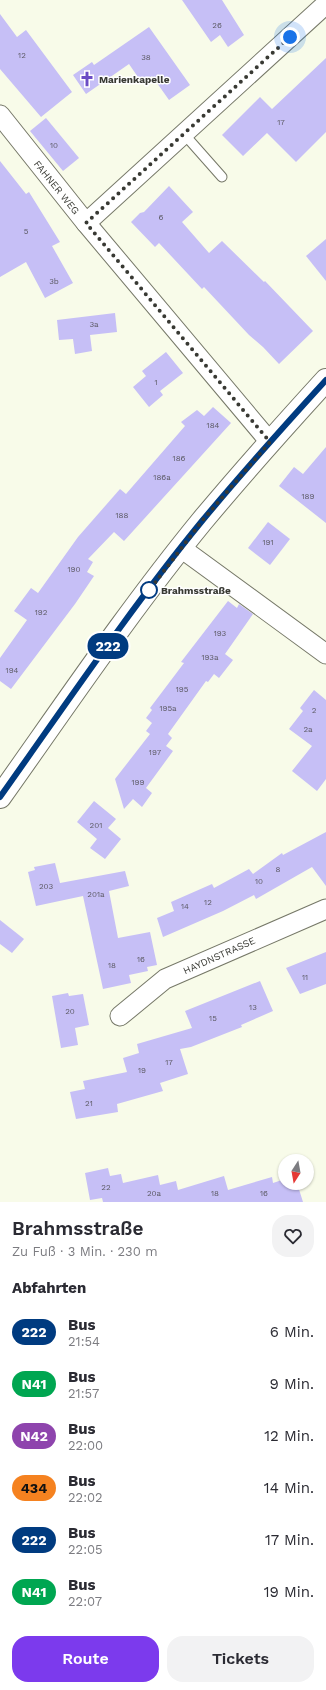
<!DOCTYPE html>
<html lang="de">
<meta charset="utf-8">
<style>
:root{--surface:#fff;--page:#f2f2f3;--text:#2b2b33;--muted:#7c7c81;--accent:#7c3aed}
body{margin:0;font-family:"Work Sans",sans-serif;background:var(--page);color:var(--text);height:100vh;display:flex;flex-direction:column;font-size:15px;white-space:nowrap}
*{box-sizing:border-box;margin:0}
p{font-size:13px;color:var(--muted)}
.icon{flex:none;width:22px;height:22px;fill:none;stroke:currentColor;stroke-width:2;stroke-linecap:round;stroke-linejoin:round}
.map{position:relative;height:1202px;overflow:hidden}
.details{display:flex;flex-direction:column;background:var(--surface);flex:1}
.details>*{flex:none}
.badge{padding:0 8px;border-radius:13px;font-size:14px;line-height:26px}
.needle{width:26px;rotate:191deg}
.tools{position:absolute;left:278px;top:1154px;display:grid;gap:8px}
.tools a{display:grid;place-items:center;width:36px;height:36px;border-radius:50%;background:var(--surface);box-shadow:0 1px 3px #0004;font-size:20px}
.you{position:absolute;width:20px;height:20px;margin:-10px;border:3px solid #fff;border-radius:50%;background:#1a73e8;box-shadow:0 0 0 6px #1a73e833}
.map>.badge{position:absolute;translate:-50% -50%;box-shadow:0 0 0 2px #fff}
h2{padding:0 12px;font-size:15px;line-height:36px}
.round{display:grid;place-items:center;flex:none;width:42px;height:42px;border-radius:16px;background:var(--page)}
.headline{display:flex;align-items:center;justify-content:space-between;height:68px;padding:0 12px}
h1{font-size:19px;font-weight:600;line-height:30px}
.cta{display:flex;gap:8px;margin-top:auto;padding:8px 12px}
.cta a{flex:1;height:46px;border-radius:16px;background:var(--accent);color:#fff;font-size:16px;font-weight:600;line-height:46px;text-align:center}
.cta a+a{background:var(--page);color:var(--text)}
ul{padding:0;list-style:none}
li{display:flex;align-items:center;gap:12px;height:52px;padding:0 12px}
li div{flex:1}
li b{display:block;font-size:15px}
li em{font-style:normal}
li .badge{min-width:44px;font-weight:700;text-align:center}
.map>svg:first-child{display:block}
</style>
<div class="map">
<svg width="326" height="1202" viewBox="0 0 326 1202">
<rect width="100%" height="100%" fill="#f8fbe9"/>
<g fill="#c6bff6">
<polygon points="182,0 222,0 244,35 228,47 220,35 211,42"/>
<polygon points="0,14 17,37 26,30 72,92 41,117 0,69"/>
<polygon points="149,27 190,85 169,100 152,76 142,83 129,64 86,94 73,75 92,62 94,65"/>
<polygon points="326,58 326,132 296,162 267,133 243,156 222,135 260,97 272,109"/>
<polygon points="46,118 79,158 63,171 30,131"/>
<polygon points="0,161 26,194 29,192 60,242 52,246 73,283 45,298 26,262 0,277"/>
<polygon points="169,186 193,212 182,222 209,253 222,241 264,282 265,281 313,331 279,364 263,347 249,335 204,287 202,289 159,243 155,247 131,222 140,213 144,212"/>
<polygon points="326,239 326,281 306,256"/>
<polygon points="115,313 117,332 90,335 92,351 75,354 73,339 59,340 57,320"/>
<polygon points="166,352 183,373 160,391 163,395 149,407 133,387 146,376 142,371"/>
<polygon points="213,407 231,423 124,541 114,532 88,559 93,562 87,572 94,576 75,604 11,689 0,681 0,658 27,620 14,611 31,588 38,593 78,537 120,489 126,494 185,426 181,422 197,410 204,416"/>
<polygon points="326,447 326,523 279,486 294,467 303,474"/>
<polygon points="268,522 290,539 270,565 248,548"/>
<polygon points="228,601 237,608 239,604 253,614 225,654 233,660 219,678 214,674 208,682 206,681 168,734 172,738 166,746 173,751 146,788 152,793 142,807 133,799 124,809 115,779 150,734 146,731 152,723 146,718 152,710 150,708 184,663 181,662"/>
<polygon points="314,690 326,700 326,779 317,791 292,771 312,746 289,729 303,711 300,708"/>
<polygon points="94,801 116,819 108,828 121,839 105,859 90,848 97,839 77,822"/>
<polygon points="326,832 326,886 312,867 256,899 254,895 223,911 163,937 157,918 174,911 171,902 212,884 214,888 249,869 253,874 282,853 283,855"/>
<polygon points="55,863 60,883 125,871 129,886 109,891 118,938 150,932 157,965 147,967 148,971 129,975 131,983 103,989 83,896 36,906 28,872 35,870 34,867"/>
<polygon points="0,920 24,939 12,953 0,944"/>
<polygon points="326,952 326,984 300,994 286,968"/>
<polygon points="260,981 273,1011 241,1025 242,1027 191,1047 180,1049 188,1074 160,1083 163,1091 117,1104 118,1112 76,1119 70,1092 85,1089 83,1081 127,1072 123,1058 139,1053 137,1044 192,1028 185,1011"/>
<polygon points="68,993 69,996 83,994 89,1025 75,1028 78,1045 61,1048 52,996"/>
<polygon points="108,1168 110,1176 121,1174 123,1183 158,1175 160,1185 176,1181 178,1190 224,1176 228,1190 272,1177 273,1183 285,1179 285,1183 297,1183 303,1202 103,1202 102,1198 90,1200 85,1173"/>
</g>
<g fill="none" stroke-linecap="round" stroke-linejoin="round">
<defs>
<polyline id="service" points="184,134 222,177"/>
<g id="minor">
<polyline points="0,115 86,223 270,442"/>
<polyline points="86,223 326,4"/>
<polyline points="181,548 326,654"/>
<polyline points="120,1016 165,979 326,909"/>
</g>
<path id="secondary" d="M0,797C66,704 130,609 202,521C242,473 284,426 326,380"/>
</defs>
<use href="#service" stroke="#767868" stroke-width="11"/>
<use href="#minor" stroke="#767868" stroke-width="21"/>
<use href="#secondary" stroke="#767868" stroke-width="24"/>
<use href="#service" stroke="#fff" stroke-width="9"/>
<use href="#minor" stroke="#fff" stroke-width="19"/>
<use href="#secondary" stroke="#fff" stroke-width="22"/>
</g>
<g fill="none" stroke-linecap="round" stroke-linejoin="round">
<defs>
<path id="line" d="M0,797C66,704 130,609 202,521C242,473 284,426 326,380"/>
</defs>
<use href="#line" stroke="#fff" stroke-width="9"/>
<use href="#line" stroke="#003b80" stroke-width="6"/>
<polyline stroke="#383933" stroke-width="4" stroke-dasharray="0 7.2" points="149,590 148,592 202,521 270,442 86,223 290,37"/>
</g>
<defs>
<symbol id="church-bare" viewBox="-9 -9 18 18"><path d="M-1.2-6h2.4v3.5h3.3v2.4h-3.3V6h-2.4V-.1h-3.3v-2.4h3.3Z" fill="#6b4cc5" stroke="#fff" stroke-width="2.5" paint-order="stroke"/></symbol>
</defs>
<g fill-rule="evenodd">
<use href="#church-bare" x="76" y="68" width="22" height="22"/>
</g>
<circle fill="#fff" stroke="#003b80" stroke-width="2" cx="149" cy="590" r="8"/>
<g text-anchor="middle" stroke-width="3" stroke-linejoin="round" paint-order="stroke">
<g font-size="8" fill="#5c5a64">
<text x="217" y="28">26</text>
<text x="22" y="58">12</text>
<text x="146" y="60">38</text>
<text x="281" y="125">17</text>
<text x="54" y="148">10</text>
<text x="161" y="220">6</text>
<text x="26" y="234">5</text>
<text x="54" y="284">3b</text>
<text x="94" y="327">3a</text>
<text x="156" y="385">1</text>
<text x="213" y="428">184</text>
<text x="179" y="461">186</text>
<text x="162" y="480">186a</text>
<text x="308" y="499">189</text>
<text x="122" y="518">188</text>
<text x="268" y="545">191</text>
<text x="74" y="572">190</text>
<text x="41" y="615">192</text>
<text x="220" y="636">193</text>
<text x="210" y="660">193a</text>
<text x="12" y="673">194</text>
<text x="182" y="692">195</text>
<text x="168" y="711">195a</text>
<text x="314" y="713">2</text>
<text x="308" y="732">2a</text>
<text x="155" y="755">197</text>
<text x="138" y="785">199</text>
<text x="96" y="828">201</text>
<text x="278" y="872">8</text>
<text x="259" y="884">10</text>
<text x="46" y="889">203</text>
<text x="96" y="897">201a</text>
<text x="208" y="905">12</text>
<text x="185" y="909">14</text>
<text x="141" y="962">16</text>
<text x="112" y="968">18</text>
<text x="305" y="980">11</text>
<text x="253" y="1010">13</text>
<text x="70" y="1014">20</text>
<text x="213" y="1021">15</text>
<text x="169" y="1065">17</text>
<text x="142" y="1073">19</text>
<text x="89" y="1106">21</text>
<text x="106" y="1190">22</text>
<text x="154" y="1196">20a</text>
<text x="215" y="1196">18</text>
<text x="264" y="1196">16</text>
</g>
<g font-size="10" font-weight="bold" fill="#383933" stroke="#fff" text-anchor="start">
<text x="99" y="83">Marienkapelle</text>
</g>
<g font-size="10" fill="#383933" stroke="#fff">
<text transform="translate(57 187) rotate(51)" y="4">FAHNER WEG</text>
<text transform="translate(219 955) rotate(-24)" y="4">HAYDNSTRASSE</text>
</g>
<g font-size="10" font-weight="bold" fill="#383933" stroke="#fff" text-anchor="start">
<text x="161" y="594">Brahmsstraße</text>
</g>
</g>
</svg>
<div class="tools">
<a><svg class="needle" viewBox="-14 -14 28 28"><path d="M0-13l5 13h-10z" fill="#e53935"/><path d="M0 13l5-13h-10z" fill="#7c7c81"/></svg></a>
</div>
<div class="you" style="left:290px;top:37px"></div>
<b class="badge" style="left:108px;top:646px;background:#003b80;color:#fff">222</b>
</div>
<section class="details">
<div class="headline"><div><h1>Brahmsstraße</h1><p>Zu Fuß · 3 Min. · 230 m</p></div><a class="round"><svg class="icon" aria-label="heart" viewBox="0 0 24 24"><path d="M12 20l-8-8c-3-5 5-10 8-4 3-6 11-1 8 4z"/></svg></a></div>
<h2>Abfahrten</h2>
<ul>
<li><span class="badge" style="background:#003b80;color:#fff">222</span><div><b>Bus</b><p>21:54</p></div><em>6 Min.</em></li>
<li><span class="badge" style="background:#00a651;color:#fff">N41</span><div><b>Bus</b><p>21:57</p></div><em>9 Min.</em></li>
<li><span class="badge" style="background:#8e44ad;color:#fff">N42</span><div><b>Bus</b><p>22:00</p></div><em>12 Min.</em></li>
<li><span class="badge" style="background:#f58220;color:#111">434</span><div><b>Bus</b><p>22:02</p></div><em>14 Min.</em></li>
<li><span class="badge" style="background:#003b80;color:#fff">222</span><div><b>Bus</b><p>22:05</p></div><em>17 Min.</em></li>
<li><span class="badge" style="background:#00a651;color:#fff">N41</span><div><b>Bus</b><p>22:07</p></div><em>19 Min.</em></li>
</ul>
<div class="cta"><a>Route</a><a>Tickets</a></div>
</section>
